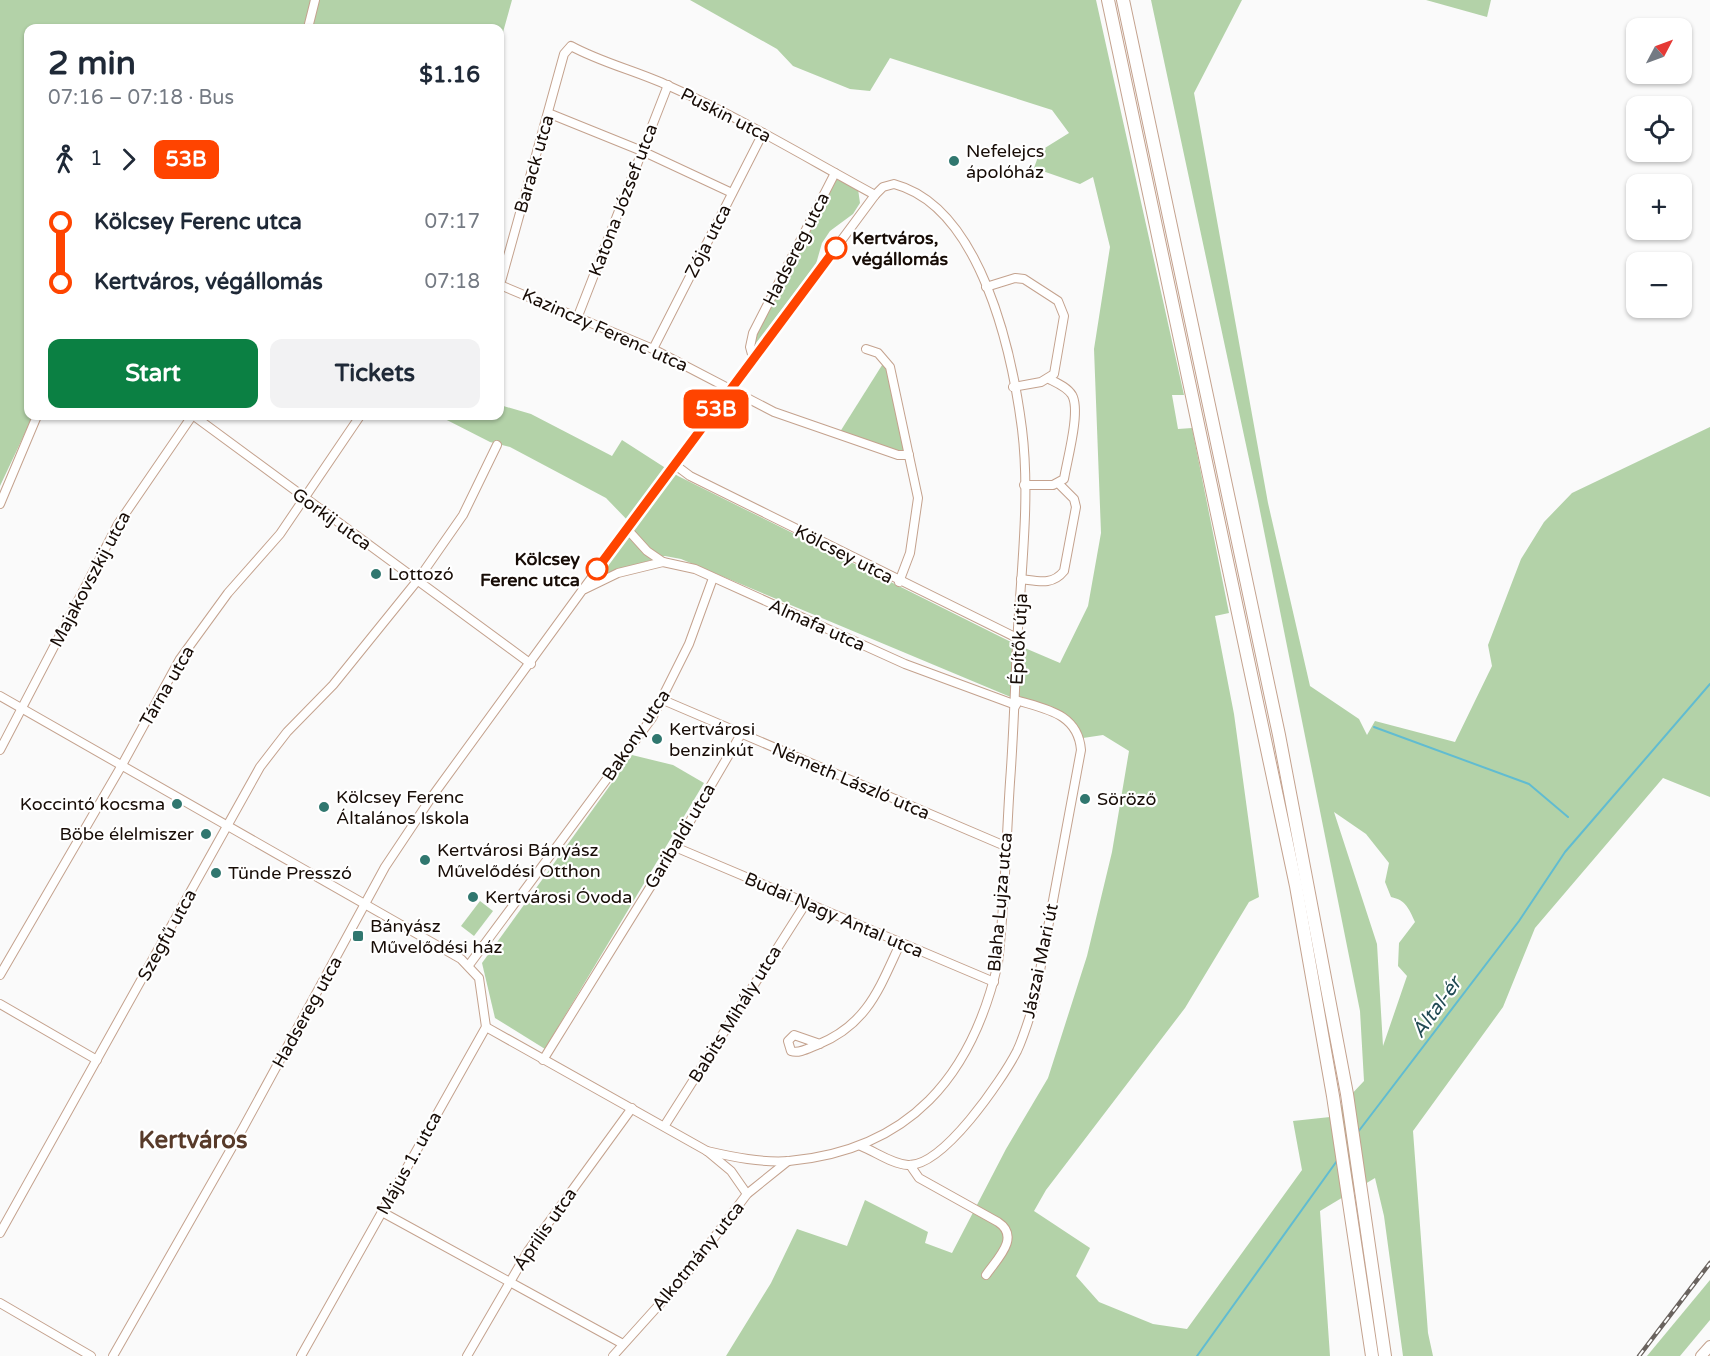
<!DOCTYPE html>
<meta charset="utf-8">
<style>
:root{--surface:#fff;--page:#f2f2f3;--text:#1f2937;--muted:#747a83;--accent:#0b8043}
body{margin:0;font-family:"Varela Round",sans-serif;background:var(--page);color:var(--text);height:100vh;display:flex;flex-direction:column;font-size:22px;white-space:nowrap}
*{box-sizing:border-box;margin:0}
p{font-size:20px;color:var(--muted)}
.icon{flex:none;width:33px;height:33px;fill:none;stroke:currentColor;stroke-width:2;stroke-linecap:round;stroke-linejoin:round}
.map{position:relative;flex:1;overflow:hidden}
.details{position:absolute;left:24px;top:24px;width:480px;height:396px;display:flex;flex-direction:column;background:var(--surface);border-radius:12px;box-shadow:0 2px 4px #0004}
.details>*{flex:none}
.badge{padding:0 12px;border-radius:9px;font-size:21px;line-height:39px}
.needle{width:39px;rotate:49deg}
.buttons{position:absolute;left:1626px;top:18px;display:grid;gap:12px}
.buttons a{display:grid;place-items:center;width:66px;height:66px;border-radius:12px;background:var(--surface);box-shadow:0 2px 4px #0004;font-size:30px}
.map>.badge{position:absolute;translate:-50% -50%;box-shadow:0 0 0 3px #fff}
.legs{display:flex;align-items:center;gap:9px;height:66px;padding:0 24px;font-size:20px}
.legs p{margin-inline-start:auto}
.summary{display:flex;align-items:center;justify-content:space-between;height:102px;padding:0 24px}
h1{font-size:33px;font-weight:700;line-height:45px}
.button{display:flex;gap:12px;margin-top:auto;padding:12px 24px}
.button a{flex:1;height:69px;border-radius:12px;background:var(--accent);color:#fff;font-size:24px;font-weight:700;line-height:69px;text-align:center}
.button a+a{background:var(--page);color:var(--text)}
ul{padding:0 24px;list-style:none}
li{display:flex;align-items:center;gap:21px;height:60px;font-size:22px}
li i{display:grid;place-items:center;width:9px;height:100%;margin:0 8px;background:currentColor}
li i::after{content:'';width:15px;height:15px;margin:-8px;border:4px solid;border-radius:50%;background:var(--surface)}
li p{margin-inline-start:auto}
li:first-child i{background:linear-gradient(#0000 50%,currentColor 0)}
li:last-child i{background:linear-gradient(currentColor 50%,#0000 0)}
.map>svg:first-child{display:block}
</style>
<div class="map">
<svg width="1710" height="1356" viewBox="0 0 1710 1356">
<rect width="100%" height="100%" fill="#fafafa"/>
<g fill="#b3d2a8" fill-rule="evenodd">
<polygon points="0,0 512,0 500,43 500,28 28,28 28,416 33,416 0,486"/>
<path d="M690,0H1096L1184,395H1172L1178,429L1192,428L1229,613L1215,616L1234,714L1259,897L1249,902L1185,1008L1046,1190L1034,1211L1090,1248L1076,1276L1099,1302L1153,1324L1187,1329L1302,1170L1293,1121L1330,1117L1364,1081L1360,1011L1258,501L1151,0H1242L1194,93L1268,503L1310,686L1359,719L1367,735L1375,721L1455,742L1492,666L1488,645L1521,559L1544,522L1572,493L1710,427V797L1663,778L1535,928L1503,1007L1413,1131L1428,1333L1433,1356H1403L1384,1216L1375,1178L1320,1211L1330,1356H726L771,1283L797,1229L847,1246L865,1200L928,1232L925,1243L952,1253L1006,1149L1048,1078L1087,956L1112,852L1129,751L1103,735L1083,738C1062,706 1048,708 1013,698L681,559L665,556L601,575L600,572L634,527L606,498L510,447L490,442L439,416H500V405L531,414L612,456L622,440L678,476L1011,642L1060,663L1088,606L1101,533L1094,349L1110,247L1093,177L1080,184L1034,168L1040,151L1069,133L1052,110L890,58L870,91L850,89L793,66L777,49ZM1334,812L1366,834L1389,863L1385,882L1391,897C1406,900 1409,909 1415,922L1399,943L1398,966L1407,976L1383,1046L1377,944Z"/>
<polygon points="1426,0 1491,0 1487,17"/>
<polygon points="836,179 858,189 860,203 853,214 830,231 822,243 816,264 750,351 756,334"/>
<polygon points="884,362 887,363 905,452 896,453 838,435"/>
<polygon points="632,755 673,765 704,783 545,1049 495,1018 482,963"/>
<polygon points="480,901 493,911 474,936 461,926"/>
<polygon points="1710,1280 1710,1320 1680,1356 1647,1356"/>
</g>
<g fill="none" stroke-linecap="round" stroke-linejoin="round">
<g stroke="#61bcd1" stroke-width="2">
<polyline points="1374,727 1529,784 1568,817"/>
<polyline points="1358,1132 1519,921 1565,852 1710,684"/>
<polyline points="1197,1356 1339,1158"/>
</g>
<defs>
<g id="minor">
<polyline points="308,28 315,0"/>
<polyline points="548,113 642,151 732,193"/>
<path d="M500,285L564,54L571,46C602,63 637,71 669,86C739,117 807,158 875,195"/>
<polyline points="500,285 653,349 774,412 898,455 909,455"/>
<polyline points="986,287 1015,278 1024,279 1058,301 1064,316 1054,374 1041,382 1013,387"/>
<polyline points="578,316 668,85"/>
<polyline points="653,349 763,133"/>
<polyline points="866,349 878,353 890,367 918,498 910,553 899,582"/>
<polyline points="753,358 750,347 753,333 835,173"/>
<polyline points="194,416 531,664"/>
<polyline points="674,464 690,476 1017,638"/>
<path d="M1024,485H1053L1064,479C1067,460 1081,411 1072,395C1067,387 1057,383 1049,379"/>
<polyline points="0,504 37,416"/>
<polyline points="628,530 647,551 663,562 695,569 905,664 1016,705"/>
<path d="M1021,579C1038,581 1052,586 1064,571L1076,507L1074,499L1059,484"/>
<polyline points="585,589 618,573 663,562"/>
<polyline points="0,696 461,959 479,978 486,1027 301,1356"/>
<polyline points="663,700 1005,846"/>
<polyline points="0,750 118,524 192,416"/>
<polyline points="675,847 994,982"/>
<polyline points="469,965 652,718 689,644 713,578"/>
<polyline points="0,975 122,765 180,659 228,593 280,534 360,416"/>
<polyline points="0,1004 97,1060"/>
<polyline points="486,1027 707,1151 731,1171 747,1194"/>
<path d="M820,1044L794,1035L788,1041L791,1051C799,1054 809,1048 817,1045C867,1025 879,989 900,944"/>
<polyline points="543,1060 675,847 741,734"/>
<polyline points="665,1125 806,903"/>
<path d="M861,1146C876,1152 892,1164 908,1165C943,1167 1002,1080 1017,1051C1024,1036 1029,1019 1034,1003L1081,750C1078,713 1045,709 1016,700"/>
<path d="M910,1165L919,1178L998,1222C1021,1237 997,1259 986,1275"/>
<polyline points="382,1212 623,1344"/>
<polyline points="0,1233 260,767 287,732 333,685 417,581 463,515 497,445"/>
<polyline points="0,1303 91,1356"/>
<path d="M113,1356L243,1128L385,867L431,798L581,592L875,195L883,187L894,184C981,207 1012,352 1022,429C1030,494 1022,562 1018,628C1015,679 1014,730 1010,782C1006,842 1005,903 998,963C972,1076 910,1150 789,1161C762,1163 733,1157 707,1151"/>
<polyline points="467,1356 528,1251 632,1108"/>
<polyline points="613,1356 685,1276 747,1194 788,1161"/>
</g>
<polyline id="major" points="1701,1356 1710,1346"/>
<g id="highway">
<polyline points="1108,0 1296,886 1333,1096 1372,1356"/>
<polyline points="1123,0 1279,735 1347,1094 1385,1356"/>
</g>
</defs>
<use href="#minor" stroke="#c4a28e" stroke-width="10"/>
<use href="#major" stroke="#c4a28e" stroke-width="12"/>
<use href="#highway" stroke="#c4a28e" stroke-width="14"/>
<use href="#minor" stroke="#fff" stroke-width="8"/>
<use href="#major" stroke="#fff" stroke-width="10"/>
<use href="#highway" stroke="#fff" stroke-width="12"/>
<defs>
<polyline id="rail" points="1639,1356 1710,1263"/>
</defs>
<use href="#rail" stroke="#6a635f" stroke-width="4.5"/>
<use href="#rail" stroke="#fff" stroke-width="2" stroke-dasharray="7" stroke-linecap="butt"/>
</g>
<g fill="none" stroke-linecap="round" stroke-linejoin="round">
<defs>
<polyline id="line-1" points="597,569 836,248"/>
</defs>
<use href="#line-1" stroke="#fff" stroke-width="14"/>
<use href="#line-1" stroke="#f40" stroke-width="9"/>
</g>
<g fill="#30776f" stroke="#fff" stroke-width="2">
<circle cx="954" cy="161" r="6"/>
<circle cx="376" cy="574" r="6"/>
<circle cx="657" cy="739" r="6"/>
<circle cx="1085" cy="799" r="6"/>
<circle cx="177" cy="804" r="6"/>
<circle cx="324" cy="807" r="6"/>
<circle cx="206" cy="834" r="6"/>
<circle cx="425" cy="860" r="6"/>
<circle cx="216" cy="873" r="6"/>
<circle cx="473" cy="897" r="6"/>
<rect x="352" y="930" width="12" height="12" rx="3"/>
</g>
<g fill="#fff" stroke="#f40" stroke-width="3">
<circle cx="836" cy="248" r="10"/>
<circle cx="597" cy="569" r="10"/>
</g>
<g text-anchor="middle" stroke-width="4.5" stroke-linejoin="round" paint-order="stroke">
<g font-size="18" fill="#170c06" stroke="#fff">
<text transform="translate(726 115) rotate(27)" y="6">Puskin utca</text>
<text transform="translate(534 164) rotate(-74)" y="6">Barack utca</text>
<text transform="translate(623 200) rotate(-69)" y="6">Katona József utca</text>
<text transform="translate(708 241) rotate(-63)" y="6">Zója utca</text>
<text transform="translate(796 249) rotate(-63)" y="6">Hadsereg utca</text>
<text transform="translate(605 330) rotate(24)" y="6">Kazinczy Ferenc utca</text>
<text transform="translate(332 519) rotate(36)" y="6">Gorkij utca</text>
<text transform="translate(844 554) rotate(27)" y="6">Kölcsey utca</text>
<text transform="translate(90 579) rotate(-62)" y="6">Majakovszkij utca</text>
<text transform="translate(817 625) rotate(24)" y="6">Almafa utca</text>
<text transform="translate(1019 639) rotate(-87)" y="6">Építők útja</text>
<text transform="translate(167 686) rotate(-60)" y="6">Tárna utca</text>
<text transform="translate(636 735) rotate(-56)" y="6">Bakony utca</text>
<text transform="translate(851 781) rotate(23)" y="6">Németh László utca</text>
<text transform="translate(680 836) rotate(-59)" y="6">Garibaldi utca</text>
<text transform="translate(1000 902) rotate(-85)" y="6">Blaha Lujza utca</text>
<text transform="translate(834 915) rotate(23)" y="6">Budai Nagy Antal utca</text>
<text transform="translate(167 935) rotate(-61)" y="6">Szegfű utca</text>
<text transform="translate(1040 961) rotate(-78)" y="6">Jászai Mari út</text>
<text transform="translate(307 1012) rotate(-61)" y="6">Hadsereg utca</text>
<text transform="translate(735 1014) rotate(-58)" y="6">Babits Mihály utca</text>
<text transform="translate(409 1163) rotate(-61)" y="6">Május 1. utca</text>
<text transform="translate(545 1229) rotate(-55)" y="6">Április utca</text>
<text transform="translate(698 1256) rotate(-51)" y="6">Alkotmány utca</text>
</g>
<g font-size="18" fill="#170c06" stroke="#fff" text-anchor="start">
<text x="966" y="157">Nefelejcs<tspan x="966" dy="21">ápolóház</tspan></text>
<text x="388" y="580">Lottozó</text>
<text x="669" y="735">Kertvárosi<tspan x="669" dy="21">benzinkút</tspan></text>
<text x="336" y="803">Kölcsey Ferenc<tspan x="336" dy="21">Általános Iskola</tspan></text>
<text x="1097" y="805">Söröző</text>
<text x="165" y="810" text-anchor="end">Koccintó kocsma</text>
<text x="194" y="840" text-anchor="end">Böbe élelmiszer</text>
<text x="437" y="856">Kertvárosi Bányász<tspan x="437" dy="21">Művelődési Otthon</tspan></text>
<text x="228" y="879">Tünde Presszó</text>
<text x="485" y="903">Kertvárosi Óvoda</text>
<text x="370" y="932">Bányász<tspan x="370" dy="21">Művelődési ház</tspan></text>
</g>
<g font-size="18" font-weight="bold" fill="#170c06" stroke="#fff" text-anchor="start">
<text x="852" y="244">Kertváros,<tspan x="852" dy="21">végállomás</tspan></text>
<text x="580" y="565" text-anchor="end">Kölcsey<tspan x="580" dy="21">Ferenc utca</tspan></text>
</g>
<g font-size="20" font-style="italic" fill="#214a54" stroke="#fff">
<text transform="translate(1436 1007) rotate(-54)" y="7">Által-ér</text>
</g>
<g font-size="24" font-weight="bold" fill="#583b2a" stroke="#fff">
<text x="193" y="1148">Kertváros</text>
</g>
</g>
</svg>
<div class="buttons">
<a><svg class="needle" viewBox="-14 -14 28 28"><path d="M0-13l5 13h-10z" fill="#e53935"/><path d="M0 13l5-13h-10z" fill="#747a83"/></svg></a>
<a><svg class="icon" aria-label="locate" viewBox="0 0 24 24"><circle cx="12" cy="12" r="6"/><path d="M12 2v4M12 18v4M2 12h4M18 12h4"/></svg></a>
<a>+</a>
<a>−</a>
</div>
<b class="badge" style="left:716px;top:409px;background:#f40;color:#fff">53B</b>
<section class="details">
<div class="summary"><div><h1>2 min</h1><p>07:16 – 07:18 · Bus</p></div><b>$1.16</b></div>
<div class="legs"><svg class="icon" aria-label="walk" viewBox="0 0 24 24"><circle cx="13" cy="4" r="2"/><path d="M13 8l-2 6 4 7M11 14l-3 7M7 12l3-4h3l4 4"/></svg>1<svg class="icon" aria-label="forward" viewBox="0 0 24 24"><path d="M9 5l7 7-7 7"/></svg><b class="badge" style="background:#f40;color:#fff">53B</b></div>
<ul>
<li><i style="color:#f40"></i><b>Kölcsey Ferenc utca</b><p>07:17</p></li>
<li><i style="color:#f40"></i><b>Kertváros, végállomás</b><p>07:18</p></li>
</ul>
<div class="button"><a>Start</a><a>Tickets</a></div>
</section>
</div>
